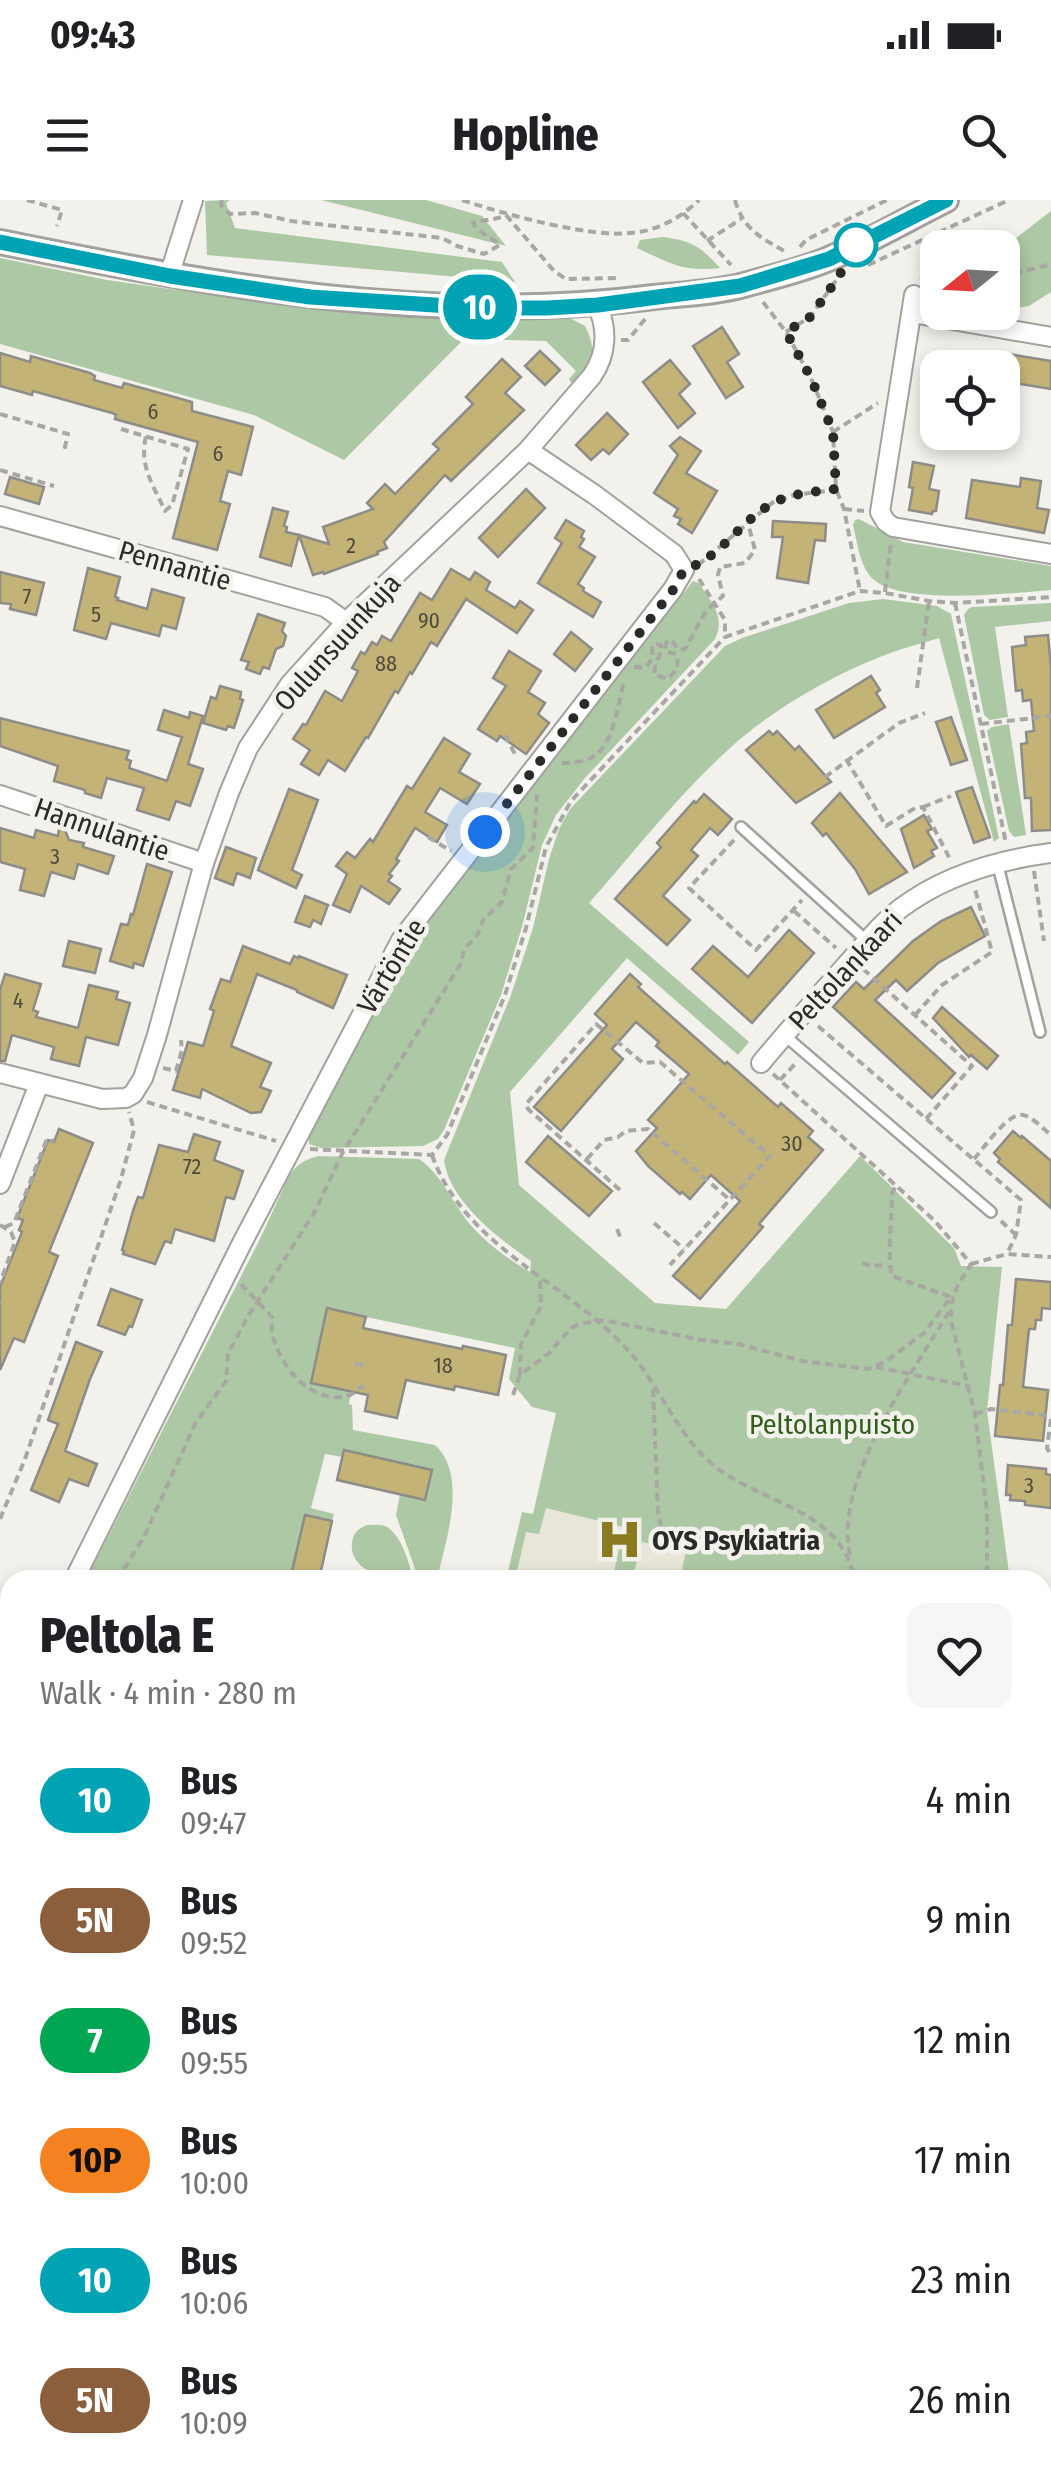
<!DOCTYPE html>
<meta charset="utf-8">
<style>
:root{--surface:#fff;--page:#f6f6f6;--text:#202124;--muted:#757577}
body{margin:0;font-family:"Fira Sans Condensed",sans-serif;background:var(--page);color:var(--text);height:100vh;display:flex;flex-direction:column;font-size:38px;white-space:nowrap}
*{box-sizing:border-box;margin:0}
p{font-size:32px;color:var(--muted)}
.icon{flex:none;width:55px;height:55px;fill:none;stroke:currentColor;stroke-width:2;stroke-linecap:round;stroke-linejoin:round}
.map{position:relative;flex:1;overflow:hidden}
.details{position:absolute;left:0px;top:1370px;width:1052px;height:912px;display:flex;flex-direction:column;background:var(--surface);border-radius:30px 30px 0 0;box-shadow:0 5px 15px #0003}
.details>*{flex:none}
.badge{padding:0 20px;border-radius:32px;font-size:35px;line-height:65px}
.needle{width:65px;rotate:252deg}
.buttons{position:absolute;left:920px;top:30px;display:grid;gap:20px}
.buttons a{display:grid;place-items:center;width:100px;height:100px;border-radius:20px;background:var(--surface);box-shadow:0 5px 15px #0003;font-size:50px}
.you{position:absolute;width:50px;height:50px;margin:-25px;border:8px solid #fff;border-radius:50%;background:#1a73e8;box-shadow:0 0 0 15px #1a73e833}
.map>.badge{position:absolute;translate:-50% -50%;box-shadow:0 0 0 5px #fff}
.round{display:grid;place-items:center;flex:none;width:105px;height:105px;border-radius:20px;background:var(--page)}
.headline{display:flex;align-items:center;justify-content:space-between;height:170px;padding:0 40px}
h1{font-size:48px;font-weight:800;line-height:75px}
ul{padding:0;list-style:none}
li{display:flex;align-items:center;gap:30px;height:120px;padding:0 40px}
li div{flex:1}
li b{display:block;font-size:38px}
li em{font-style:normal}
li .badge{min-width:110px;font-weight:700;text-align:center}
.status{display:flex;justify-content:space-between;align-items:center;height:70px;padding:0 50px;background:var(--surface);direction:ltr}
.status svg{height:28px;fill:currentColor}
header{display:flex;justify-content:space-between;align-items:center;height:130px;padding:0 40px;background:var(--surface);font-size:45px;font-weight:800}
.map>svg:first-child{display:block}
</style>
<div class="status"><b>09:43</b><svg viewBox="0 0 49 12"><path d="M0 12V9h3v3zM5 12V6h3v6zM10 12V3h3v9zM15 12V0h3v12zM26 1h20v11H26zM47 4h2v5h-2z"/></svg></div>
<header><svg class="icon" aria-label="menu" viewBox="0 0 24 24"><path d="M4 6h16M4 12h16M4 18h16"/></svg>Hopline<svg class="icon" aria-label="search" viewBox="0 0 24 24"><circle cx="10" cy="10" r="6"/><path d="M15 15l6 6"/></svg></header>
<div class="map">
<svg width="1051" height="2281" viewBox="0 0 1051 2281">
<rect width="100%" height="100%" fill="#f2f1ec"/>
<g fill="#e8e5d9">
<polygon points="548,1301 789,1380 515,1380 526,1331"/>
<polygon points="10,1718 10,2236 0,2233 0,1723"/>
</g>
<g fill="#adc8a4">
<polygon points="230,0 226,3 235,28 502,62 515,82 207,55 205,1"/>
<polygon points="321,0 426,0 482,16 506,46"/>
<polygon points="1051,11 1051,92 1029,106 1003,110 1003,48"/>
<path d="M663,37C692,41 700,46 720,68C682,72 670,63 637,48L640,40Z"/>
<path d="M0,58L107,80L283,105L361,113L457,119L566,116L585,126C599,153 591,164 573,186L569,179L576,171L546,141L464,139L344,260L254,215L0,144Z"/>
<path d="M859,319L903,342L1051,366V390C1013,393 895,407 870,376C859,362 857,341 853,325L855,320Z"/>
<path d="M693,381L699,383C711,402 726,416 715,439L585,578L556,615L542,645L522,727L501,795L444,930L438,939L423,946L321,948L309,944V933L381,795L417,733Z"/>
<path d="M883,399L937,406L951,414L999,638L994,642L939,438C920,444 899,449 880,457C827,478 772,510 729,549C678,595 635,651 589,703L749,842L738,855L627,758L510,892L519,985L655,1103L726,1109L860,956L954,1048L961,1066L1002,1067L987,1211L1010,1380H680L686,1351L642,1342L632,1380H612L624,1327L546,1308L539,1334L526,1332L515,1380H506L522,1312L533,1314L556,1213L532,1207L509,1179L515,1148L328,1109L311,1183L351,1191L349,1204L352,1205L353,1230L435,1245C469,1276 445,1342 437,1380H419L396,1315L400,1294L345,1250L342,1257L325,1254L311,1308L334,1314L332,1321L305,1315L290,1380H86L260,1039L289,976C297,964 304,960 318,956L419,959C440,973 452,1001 468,1022C485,1042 507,1059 530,1072L531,1061C499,1039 449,1001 444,960L511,795L533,728L549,659L559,629L570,609L725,446L742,438L849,403Z"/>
<polygon points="1051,403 1051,421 995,427 1008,517 990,520 984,515 964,415 968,409 972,407"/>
<polygon points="1009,524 1026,635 1014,637 1009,631 987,531 992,527"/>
<path d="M367,1325C373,1325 380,1324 385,1326C401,1333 410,1364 413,1380C391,1380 348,1373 352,1342C354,1332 358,1329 367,1325Z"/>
<polygon points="10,1529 10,1697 0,1694 0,1549"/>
<polygon points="0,1702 10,1705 10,1922 0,1920"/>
<polygon points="1051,1913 1051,2104 1046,2008 1042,2007 1042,1919"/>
<polygon points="1043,2256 1051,2256 1051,2281 667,2281 665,2273 1042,2272"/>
</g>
<g fill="#c3b376" stroke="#8d8c88" stroke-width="2.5">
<polygon points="722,127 739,154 727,162 743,187 726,198 693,146"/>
<polygon points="540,151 560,170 545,185 525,166"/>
<polygon points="0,153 30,162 31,156 90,173 95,176 94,180 122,188 124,183 192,202 192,211 253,227 241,275 228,271 220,301 230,304 217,350 173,338 198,242 115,219 116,215 112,213 33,191 32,195 0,186"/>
<polygon points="1002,153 1051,161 1051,189 1002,181"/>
<polygon points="502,159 521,177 505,193 524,210 451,281 445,275 384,342 387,348 377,352 378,354 324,374 323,372 313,375 299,335 329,344 323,327 373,309 367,303 385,284 395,294 439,249 433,244 473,204 466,197"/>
<polygon points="670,160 690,184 679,194 695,213 678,228 643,182"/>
<polygon points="607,213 628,234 609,254 603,249 591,260 576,245"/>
<polygon points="680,237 701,251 686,273 717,291 692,333 678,324 681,319 674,316 678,309 654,293 678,255 670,246"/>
<polygon points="913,262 934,266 929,289 939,291 936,311 933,311 932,314 909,310 913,288 909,287"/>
<polygon points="10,277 44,287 39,304 5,294"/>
<polygon points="1021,278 1041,281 1037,308 1049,310 1044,333 966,318 972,280 1020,287"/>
<polygon points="526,289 545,308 498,357 479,338"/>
<polygon points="273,308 288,312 284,326 287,327 286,332 299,335 291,366 260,357"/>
<polygon points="566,320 584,331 581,337 584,339 579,347 595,357 578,384 584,388 583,391 601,402 593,417 538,383 562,343 555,338"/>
<polygon points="773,321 826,324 825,341 815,340 808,383 777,378 783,337 772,337"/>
<polygon points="88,368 120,377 115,397 118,398 117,400 147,409 152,389 184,398 176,429 162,425 159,436 111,423 106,439 74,430"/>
<polygon points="451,369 470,380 475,372 490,382 486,390 515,408 520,401 533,410 517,433 466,399 437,446 431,442 412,474 410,472 398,493 395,491 368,538 366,537 345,571 328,560 319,575 301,564 310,550 293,539 303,524 306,525 325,491 342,501 358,471 352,468 361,452 365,454 372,442 377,445 382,436 391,441 420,393 432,400"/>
<polygon points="0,372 44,383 36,415 10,409 11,404 0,403"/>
<polygon points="258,414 285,423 282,431 286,436 283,446 276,449 269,469 263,467 260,474 246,469 249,462 241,460"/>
<polygon points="571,432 592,449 575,471 554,454"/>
<polygon points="1048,435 1051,467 1051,630 1032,631 1031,598 1025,598 1021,544 1027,543 1026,532 1034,531 1031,500 1023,501 1022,490 1016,491 1012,447 1026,445 1025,437"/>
<polygon points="509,451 541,471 528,492 545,503 538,514 549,523 526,554 500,536 497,541 478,529 506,486 493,478"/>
<polygon points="871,476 880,490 876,493 885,507 834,538 816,510"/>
<polygon points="220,486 241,492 240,499 243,500 234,528 228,526 226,530 203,523 211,497 216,499"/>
<polygon points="164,510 189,518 190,512 203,516 188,564 203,569 190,606 176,601 169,620 137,610 144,588 107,578 101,598 85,593 85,590 54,581 58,566 0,546 0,518 129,551 126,559 131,561 129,568 167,581 182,537 158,530"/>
<polygon points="951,517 967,560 951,565 936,522"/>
<polygon points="769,531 773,535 777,531 795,550 799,546 831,582 796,603 746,550"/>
<polygon points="444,538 470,554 459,572 480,584 467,604 440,588 425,612 447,625 437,642 415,628 396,659 399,661 389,674 392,676 388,681 400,689 389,704 361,686 350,712 333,705 347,674 336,666 347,652 355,658 370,639 373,642 407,586 412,589"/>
<polygon points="972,587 990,637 974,643 956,592"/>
<polygon points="289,589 318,600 292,670 302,675 296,688 258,670"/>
<polygon points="840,593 907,672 869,694 855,669 826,633 823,636 812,623"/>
<polygon points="704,594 732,619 718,635 710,628 691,650 698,656 663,696 690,720 667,745 615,699 661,647 657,643 694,601 696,603"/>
<polygon points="924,615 932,629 927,631 937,648 931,651 934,656 914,668 901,629"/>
<polygon points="0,628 34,638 36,630 58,636 59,628 65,630 69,640 84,643 83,647 114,656 108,674 78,664 74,679 51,672 44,696 20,690 25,669 0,662"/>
<polygon points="226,647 256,658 250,678 237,673 233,685 215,678"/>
<polygon points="147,664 172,672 143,766 134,763 133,768 110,761 121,724 128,725 131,714 133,715"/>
<polygon points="305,696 328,705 321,724 313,720 310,727 295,722"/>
<polygon points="971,707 985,736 938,763 907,791 896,780 875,800 955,873 932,898 833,807 856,782 864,789 913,741 941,721"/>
<polygon points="789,730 814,753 752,823 692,769 713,746 748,777"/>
<polygon points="69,741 101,749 95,773 63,766"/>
<polygon points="243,746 290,764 294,756 298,758 299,756 347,775 333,808 297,792 297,790 257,774 231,846 271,863 260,887 271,891 261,912 251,913 202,889 200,898 173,890 188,842 203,846 214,811 210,809 221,779 230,782"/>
<polygon points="5,774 41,784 33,810 38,812 36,817 78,828 89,785 118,792 116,799 130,803 118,845 86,837 79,866 51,859 54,847 12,835 5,861 0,861 0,790"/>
<polygon points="630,774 641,784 638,787 725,864 727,862 778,907 781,903 813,931 808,937 823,950 759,1024 763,1027 700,1099 673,1076 740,1001 711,975 690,999 682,992 680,994 648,966 636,951 657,928 648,920 689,874 656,846 659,842 636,822 612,849 623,859 561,931 534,907 607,825 595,814"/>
<polygon points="942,807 998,856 987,869 971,855 969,857 933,818"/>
<polygon points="59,929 93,943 49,1052 58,1056 24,1142 14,1138 0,1170 0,1087 22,1032 19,1030 23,1020 17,1018 48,940 54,942"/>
<polygon points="1013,931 1021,938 1022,936 1051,961 1051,1008 998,962 1000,959 994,953"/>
<polygon points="194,934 220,942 214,960 243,971 234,999 226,997 214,1041 175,1029 171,1043 165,1041 155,1064 123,1054 124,1051 122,1050 133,1011 138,997 143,998 159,945 188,952"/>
<polygon points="548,936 612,991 589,1016 526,962"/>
<polygon points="1016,1079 1051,1082 1051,1109 1042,1108 1041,1120 1036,1120 1035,1129 1029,1129 1023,1187 1048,1190 1043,1241 995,1236 1000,1185 1003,1185 1008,1125 1012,1125"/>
<polygon points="111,1089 142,1100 132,1127 129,1126 125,1135 98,1125"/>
<polygon points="327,1108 366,1117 363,1128 462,1149 463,1146 506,1155 498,1195 455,1186 454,1190 406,1180 397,1218 365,1211 368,1195 311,1183"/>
<polygon points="76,1142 102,1152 90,1179 65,1251 97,1264 88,1286 69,1279 59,1302 31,1290 58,1224 48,1220"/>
<polygon points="344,1250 432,1270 425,1300 337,1280"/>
<polygon points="1008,1265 1046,1269 1046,1274 1051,1275 1051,1308 1025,1305 1025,1301 1010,1300 1011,1295 1006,1295"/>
<polygon points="305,1315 332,1321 319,1380 290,1380"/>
</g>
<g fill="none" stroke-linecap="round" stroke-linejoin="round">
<defs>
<g id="lane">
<polyline points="741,627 867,741"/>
<polyline points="997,662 1040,832"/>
<polyline points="784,835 991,1012"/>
<polyline points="642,2272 645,2281"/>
<polyline points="171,2281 173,2272"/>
</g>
<g id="street">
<polyline points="169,76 193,0"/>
<polyline points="914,95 880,312 886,322 893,327 1051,354"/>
<polyline points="912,113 1051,137"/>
<polyline points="0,316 325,407 346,422"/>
<polyline points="0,595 204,663"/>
<path d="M761,863C789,829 818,797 847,764C864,745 880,724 901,708C945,675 997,660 1051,653"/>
<path d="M0,873L102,899L126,898L133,894L143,878L157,835L204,663L229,593L248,548L290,484L346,422L528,250L592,176C607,154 608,129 597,105"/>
<polyline points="0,984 39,884"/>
<polyline points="74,1380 242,1043 401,740 673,389 684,370 674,354 595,295 528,250"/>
<polyline points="0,1530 10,1509"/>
<polyline points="1042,1568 1051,1568"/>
<polyline points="46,2272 91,2281"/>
<polyline points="0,2281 35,2272"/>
<polyline points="318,2281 346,2272"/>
</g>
<path id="secondary" d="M0,42C217,86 432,126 654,97C683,94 715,93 744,85C772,77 804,70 831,58C870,41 908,19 946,0"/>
</defs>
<use href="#lane" stroke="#a2a19d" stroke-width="14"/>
<use href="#street" stroke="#a2a19d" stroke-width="22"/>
<use href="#secondary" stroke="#a2a19d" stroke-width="28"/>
<g stroke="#a8a7a4" stroke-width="4" stroke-dasharray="8 5" stroke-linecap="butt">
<polyline points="27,0 62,10 57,26"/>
<path d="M222,0L221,5L230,14L255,13L291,21L442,38L457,46L484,54L500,45C491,37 479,33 473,23C485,19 493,21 506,15"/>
<path d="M462,0C492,10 521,18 553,25C609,36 653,44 699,0"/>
<path d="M735,0C743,30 763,39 788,53"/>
<polyline points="683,13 731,65"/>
<polyline points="506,15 554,71 566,79 616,78"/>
<polyline points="707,41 741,19"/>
<polyline points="800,47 806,40 887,0"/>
<polyline points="938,48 953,29"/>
<polyline points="868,65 1009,0"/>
<polyline points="1002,77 1051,64"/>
<polyline points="921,80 938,49"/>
<polyline points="763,102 786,132 811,178 833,232 836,289 844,309 860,391"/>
<polyline points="786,132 810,117 837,79"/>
<polyline points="621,140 628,140 646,118"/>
<polyline points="0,214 68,234 64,251"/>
<path d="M121,229L188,249L172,305L165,311C153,284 139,267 146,236"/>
<polyline points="833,232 878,203"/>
<polyline points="0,270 54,286"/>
<polyline points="844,309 864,311"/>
<polyline points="698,365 772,303 794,295 834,290"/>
<polyline points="699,379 725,420 725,437 860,391 885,393 929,401 955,403 1051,397"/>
<polyline points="885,392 891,342"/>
<polyline points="955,403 1006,643"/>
<path d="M634,467L644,468C652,462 653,457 652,447L656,444L661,445C662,457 653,462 655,475L668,479C676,471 680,465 676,454L667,452L665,449L667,441H672L679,450L685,449L706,411L723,396L718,375L720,367L745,363L755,350L748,323"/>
<polyline points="917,488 929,401"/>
<polyline points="981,524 1051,516"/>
<polyline points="505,535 517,558"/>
<polyline points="846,559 886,626 915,608 923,607 951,661"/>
<path d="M562,563C572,563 586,562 594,556C614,544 618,503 624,482"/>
<polyline points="825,577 899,523 925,513"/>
<polyline points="923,607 951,596"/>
<polyline points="428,637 451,651"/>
<polyline points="734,640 689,688 756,750 802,700"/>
<polyline points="1034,671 1044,741"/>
<polyline points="794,711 836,748"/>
<polyline points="863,769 972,866 926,919"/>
<polyline points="915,815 942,785 992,752 975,689"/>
<polyline points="818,826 1021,1000 1016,1035 1007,1054"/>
<polyline points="163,868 176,871 182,850 181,840"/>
<path d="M773,874L935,1021L971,1064C956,1089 949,1095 952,1125L975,1214L987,1311V1380"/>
<polyline points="780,880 797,862"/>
<polyline points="147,902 276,941"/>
<polyline points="310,949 432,955 447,935 505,795 526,728 546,647 571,601 725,437"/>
<path d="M432,955C464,1046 563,1080 625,1147C659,1183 674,1231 712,1264C757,1303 844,1309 854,1380"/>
<polyline points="587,959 604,940 618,937 626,931 648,929 730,1000"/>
<path d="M974,959C984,948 1008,912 1023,915C1033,917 1043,929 1051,935"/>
<polyline points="620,990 528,909 526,904 596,824 643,863 660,862 770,956 670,1065"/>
<polyline points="1001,1021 1016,1035"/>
<polyline points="654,1023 684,1049"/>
<polyline points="0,1025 11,1032 15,1042 0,1083"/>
<polyline points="5,1027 14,1023 47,939 54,941"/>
<polyline points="617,1029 621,1039"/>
<polyline points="862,1063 872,1066 888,1065"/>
<polyline points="971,1064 1007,1054 1051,1057"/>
<path d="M241,1084L272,1117C272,1124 271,1133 274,1140C283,1169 310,1201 344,1197C352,1196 358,1189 364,1185"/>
<polyline points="0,1102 1,1103"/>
<polyline points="355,1164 368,1166"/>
<polyline points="876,1167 968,1186"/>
<polyline points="520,1175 521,1144 541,1106 540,1076"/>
<polyline points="653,1189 658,1313 664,1339 664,1348"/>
<path d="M513,1195L520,1175L549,1153L571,1128L579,1124L603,1120L702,1140L738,1144L802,1161L868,1169L885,1162L924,1133L951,1097L892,1076C887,1060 892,1015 892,994L896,985"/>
<polyline points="975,1214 991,1209 1051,1216"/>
<polyline points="1051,1219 1047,1248 1051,1256"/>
<polyline points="0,1319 25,1259 121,979 134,930 129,912"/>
<path d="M850,1355C833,1279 913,1173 950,1110"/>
<polyline points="117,1380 144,1337 195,1224 226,1181 228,1154 247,1118 314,1013 343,952 460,765 464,750 478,734 483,720 502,702 511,669 533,648 537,595"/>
<polyline points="1042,1405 1051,1406"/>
<polyline points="1042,1541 1051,1541"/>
<polyline points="1042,1597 1051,1597"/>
<polyline points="0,1611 10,1592"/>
<polyline points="0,1663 10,1652"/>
<polyline points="0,1699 10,1701"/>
<polyline points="0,1935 10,1937"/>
<polyline points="1042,1991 1051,1993"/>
<polyline points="0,2078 10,2080"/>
<polyline points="440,2272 443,2281"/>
<polyline points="148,2273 148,2272"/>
<polyline points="366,2281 394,2272"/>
</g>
<use href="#lane" stroke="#fff" stroke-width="9"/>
<use href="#street" stroke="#fff" stroke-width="18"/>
<use href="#secondary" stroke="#fff" stroke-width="22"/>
</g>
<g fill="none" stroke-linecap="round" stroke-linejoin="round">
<defs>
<polyline id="line" points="0,42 170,76 310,97 481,108 547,108 598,105 740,86 829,59 946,0"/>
</defs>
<use href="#line" stroke="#fff" stroke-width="22"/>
<use href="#line" stroke="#00a3b4" stroke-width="15"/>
<path stroke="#2a2a28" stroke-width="10" stroke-dasharray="0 18" d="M485,632L673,390L684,370C721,358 740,321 773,303C792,293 815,292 836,289L833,232L811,178L786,132L810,117L838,78L856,45"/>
</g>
<defs>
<symbol id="hospital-bare" viewBox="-9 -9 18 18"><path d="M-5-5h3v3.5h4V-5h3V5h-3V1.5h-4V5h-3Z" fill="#8a7b21" stroke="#f2f1ec" stroke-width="2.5" paint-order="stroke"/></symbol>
</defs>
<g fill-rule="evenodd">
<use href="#hospital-bare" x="588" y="1308" width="63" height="63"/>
</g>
<circle fill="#fff" stroke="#00a3b4" stroke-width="5" cx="856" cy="45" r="20"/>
<g text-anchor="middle" stroke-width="9" stroke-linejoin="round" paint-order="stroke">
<g font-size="22" fill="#504c3c">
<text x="153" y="219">6</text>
<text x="218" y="261">6</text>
<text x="351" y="353">2</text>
<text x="27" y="404">7</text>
<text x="96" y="422">5</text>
<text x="429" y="428">90</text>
<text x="386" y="471">88</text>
<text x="55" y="664">3</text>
<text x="18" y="808">4</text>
<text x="792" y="951">30</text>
<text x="192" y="974">72</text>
<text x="443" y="1173">18</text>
<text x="1029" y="1293">3</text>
</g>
<g font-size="28" fill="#2a2a28" stroke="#f2f1ec">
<text transform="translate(175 365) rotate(16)" y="10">Pennantie</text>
<text transform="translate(337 442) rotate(-48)" y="10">Oulunsuunkuja</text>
<text transform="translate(102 629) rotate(19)" y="10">Hannulantie</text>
<text transform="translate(391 766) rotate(-59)" y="10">Värtöntie</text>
<text transform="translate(845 770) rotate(-47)" y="10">Peltolankaari</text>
</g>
<g font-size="28" fill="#305f1a" stroke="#f2f1ec">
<text x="832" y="1234">Peltolanpuisto</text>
</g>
<g font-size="28" font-weight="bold" fill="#2a2a28" stroke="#f2f1ec" text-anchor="start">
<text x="652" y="1350">OYS Psykiatria</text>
</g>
</g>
</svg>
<div class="buttons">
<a><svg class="needle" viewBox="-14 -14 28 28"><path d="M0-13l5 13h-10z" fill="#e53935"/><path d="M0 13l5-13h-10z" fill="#757577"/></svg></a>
<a><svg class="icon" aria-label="locate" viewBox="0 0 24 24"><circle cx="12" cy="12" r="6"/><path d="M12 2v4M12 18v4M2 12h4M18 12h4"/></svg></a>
</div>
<div class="you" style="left:485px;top:632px"></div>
<b class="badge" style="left:480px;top:107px;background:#00a3b4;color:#fff">10</b>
<section class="details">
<div class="headline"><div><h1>Peltola E</h1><p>Walk · 4 min · 280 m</p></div><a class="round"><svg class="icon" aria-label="heart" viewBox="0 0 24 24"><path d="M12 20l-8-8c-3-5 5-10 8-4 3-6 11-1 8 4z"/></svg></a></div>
<ul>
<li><span class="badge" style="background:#00a3b4;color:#fff">10</span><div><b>Bus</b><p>09:47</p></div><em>4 min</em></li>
<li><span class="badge" style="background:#8b5e3c;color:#fff">5N</span><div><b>Bus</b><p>09:52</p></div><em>9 min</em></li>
<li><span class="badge" style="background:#00a651;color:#fff">7</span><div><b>Bus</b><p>09:55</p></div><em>12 min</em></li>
<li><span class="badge" style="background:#f58220;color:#111">10P</span><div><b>Bus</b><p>10:00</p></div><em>17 min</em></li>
<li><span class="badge" style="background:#00a3b4;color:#fff">10</span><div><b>Bus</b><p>10:06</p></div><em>23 min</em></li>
<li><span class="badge" style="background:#8b5e3c;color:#fff">5N</span><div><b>Bus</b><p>10:09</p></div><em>26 min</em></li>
</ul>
</section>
</div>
